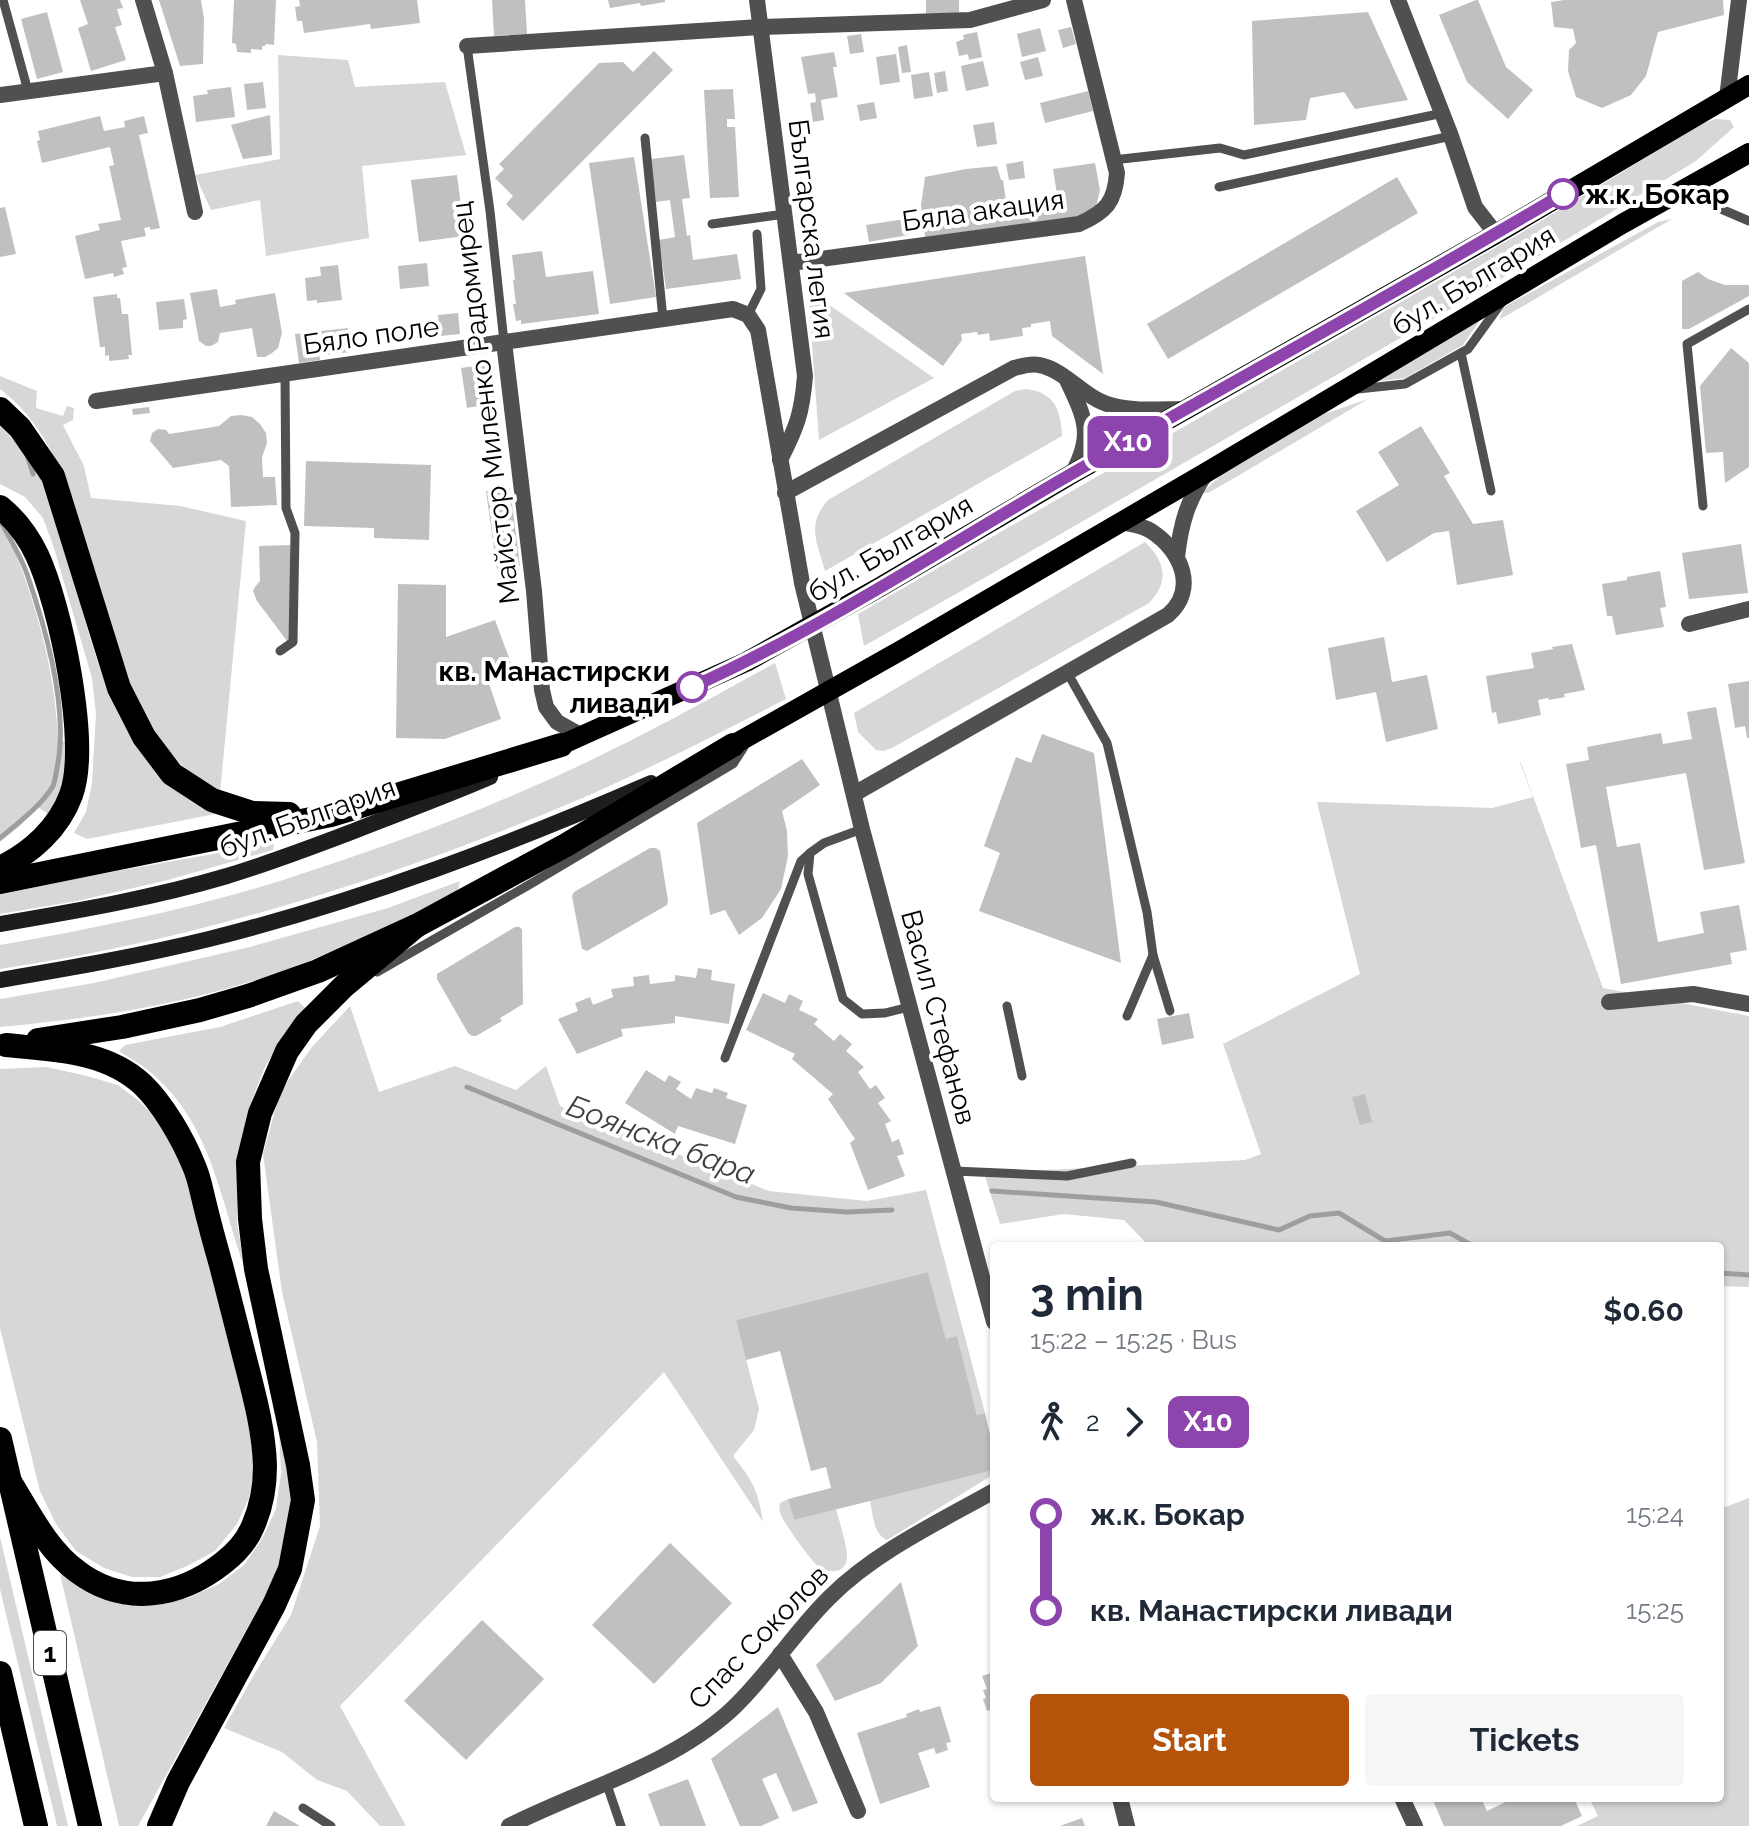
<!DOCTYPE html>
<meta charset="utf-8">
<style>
:root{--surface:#fff;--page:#f6f6f7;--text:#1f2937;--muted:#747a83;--accent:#b45309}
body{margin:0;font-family:Raleway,sans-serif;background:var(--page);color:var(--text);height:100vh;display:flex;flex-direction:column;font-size:30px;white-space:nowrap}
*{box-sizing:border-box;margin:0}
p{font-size:26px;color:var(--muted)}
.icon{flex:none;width:44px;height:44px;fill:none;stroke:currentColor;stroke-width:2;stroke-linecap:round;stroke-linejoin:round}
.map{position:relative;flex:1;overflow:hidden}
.side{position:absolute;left:990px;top:1242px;width:734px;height:560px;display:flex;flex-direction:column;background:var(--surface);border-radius:8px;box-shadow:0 2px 6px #0004}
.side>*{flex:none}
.badge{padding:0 16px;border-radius:12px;font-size:28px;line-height:52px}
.map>.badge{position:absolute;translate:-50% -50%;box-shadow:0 0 0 4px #fff}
.legs{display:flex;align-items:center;gap:12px;height:88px;padding:0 40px;font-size:26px}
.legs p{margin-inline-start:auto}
.overview{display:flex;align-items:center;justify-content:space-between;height:136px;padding:0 40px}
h1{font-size:44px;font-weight:700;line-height:60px}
.button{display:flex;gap:16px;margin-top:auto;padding:16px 40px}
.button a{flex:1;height:92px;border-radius:8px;background:var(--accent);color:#fff;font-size:32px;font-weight:700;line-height:92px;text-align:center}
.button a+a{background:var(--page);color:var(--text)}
ul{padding:0 40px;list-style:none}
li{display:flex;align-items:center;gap:28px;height:96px;font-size:30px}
li i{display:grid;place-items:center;width:12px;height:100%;margin:0 10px;background:currentColor}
li i::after{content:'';width:20px;height:20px;margin:-10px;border:6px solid;border-radius:50%;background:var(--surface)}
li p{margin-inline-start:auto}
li:first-child i{background:linear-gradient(#0000 50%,currentColor 0)}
li:last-child i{background:linear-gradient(currentColor 50%,#0000 0)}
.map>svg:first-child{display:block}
</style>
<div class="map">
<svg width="1749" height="1826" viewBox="0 0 1749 1826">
<rect width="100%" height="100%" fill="#fff"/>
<g fill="#d7d7d7">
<polygon points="278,55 348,60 355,87 445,82 466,155 362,166 369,238 266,256 260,200 211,210 195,175 280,159"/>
<polygon points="1715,119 1730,120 1734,127 1696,161 1461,303 993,573 864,646 858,614 1526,230 1702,124"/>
<polygon points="1672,219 1499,320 1504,307 1658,222"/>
<polygon points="808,290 934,378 819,440"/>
<polygon points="1480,320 1463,345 1405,378 1373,382"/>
<path d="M0,376L37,391L36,408L63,416L67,406L74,408L73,420L63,425L84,466L91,498L180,506L246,521L220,793C204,786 189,773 177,760C138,718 124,671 108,618C99,589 90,559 81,530C65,477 46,424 0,389Z"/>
<path d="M1027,389C1055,393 1061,410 1062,436L825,571C817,541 806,526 828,500L1015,391Z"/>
<polygon points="1368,399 1236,477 1208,493 1202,493 1220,476 1324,414"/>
<path d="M0,426C14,440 29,455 39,473C53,497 59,527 66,553C89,629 107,729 169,784C182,796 199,805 215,814L87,839L74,833L86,812L92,783L96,714L92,678L54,548L43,518L25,497L0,484Z"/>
<path d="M0,526C12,541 17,558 24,576C43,629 56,685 58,741L67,742L64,787L49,815L38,807L21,825L0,842Z"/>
<path d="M1145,542C1165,562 1170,581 1149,603L892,748L883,751L876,750L858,732L854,713Z"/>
<path d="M775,663L786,699C719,733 653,767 585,797C397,877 202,939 0,969V945C95,928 191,909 283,880C367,853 451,823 532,787C616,751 695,707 775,663Z"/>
<polygon points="1463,760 1521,763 1603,988 1749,1016 1749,1287 1720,1286 1720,1246 1149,1246 1124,1220 1064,1214 1000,1224 984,1173 1245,1160 1261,1154 1223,1044 1360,974 1317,802 1492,808 1533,797 1520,763 1463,760 1310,761"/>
<polygon points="274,843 273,850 168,880 77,901 0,914 0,892"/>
<path d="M460,881L458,890C393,926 323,959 252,981C170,1007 85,1019 0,1027V999L94,983L250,947L388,908Z"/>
<path d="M298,1001L306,1009L284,1034L264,1069L249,1108L238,1186L237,1223L245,1269C220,1199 211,1122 150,1072C141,1064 129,1058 119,1051L125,1045L220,1027Z"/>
<path d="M350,1006L379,1092L455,1066L516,1090L546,1066L560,1106L769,1191L867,1201L926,1190L985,1413L977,1415L957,1337L946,1339L928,1272L736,1320L759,1409L754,1430L733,1456C753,1481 758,1490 763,1522L664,1372L340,1706L406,1826H380L347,1791L317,1780L282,1752L224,1728L255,1673L291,1615L320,1526L317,1442L282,1292L263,1154L280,1092L312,1047Z"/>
<polygon points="46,1067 83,1075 118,1085 139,1101 162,1123 189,1179 251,1424 255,1464 249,1498 237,1524 215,1551 187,1566 160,1577 132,1577 104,1568 76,1551 56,1524 40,1491 0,1328 0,1069"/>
<polygon points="278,1409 292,1496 280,1565 263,1600 138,1826 119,1826 60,1574 85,1589 155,1605 188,1598 219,1584 244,1565 262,1539 276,1509 281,1473"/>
<path d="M994,1470L991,1476L887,1540C873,1534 873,1514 870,1501Z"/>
<polygon points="1749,1498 1749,1826 1577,1826 1598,1816 1589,1798 1720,1798 1720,1509"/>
<path d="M788,1499L794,1520L836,1509C839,1519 848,1550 847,1558C846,1574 828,1574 818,1566C812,1562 784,1523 781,1515C779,1509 779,1510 780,1503Z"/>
<polygon points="0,1537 68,1826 57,1826 0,1589"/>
</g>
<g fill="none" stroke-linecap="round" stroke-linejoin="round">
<g stroke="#9e9e9e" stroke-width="5">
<polyline points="28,458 33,474"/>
<path d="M0,838C16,825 43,804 53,786C55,781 56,773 57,768C69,711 46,629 27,574C21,557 11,540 2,524"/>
<polyline points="467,1087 736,1197 791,1208 847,1212 892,1210"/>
<polyline points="992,1191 1156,1202 1279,1230 1310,1216 1339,1213 1385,1241 1450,1233 1473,1246"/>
<polyline points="1720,1273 1749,1275"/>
</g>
</g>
<g fill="#c0c0c0">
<polygon points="80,0 120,0 123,8 117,9 122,25 115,27 126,60 91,71 78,28 88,24"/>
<polygon points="159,0 201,0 204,19 203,64 180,66"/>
<polygon points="234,0 276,0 274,45 266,44 265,46 262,46 262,50 251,49 251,53 237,52 236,44 232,43"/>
<polygon points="299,0 417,0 420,23 371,29 370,24 304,33 302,21 297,21 295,7 300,6"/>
<polygon points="492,0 525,0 527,34 494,36"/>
<polygon points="608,0 665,0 665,2 641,6 640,3 610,8"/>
<rect x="926" y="0" width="33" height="15"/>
<polygon points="1476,0 1478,0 1506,67 1533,90 1508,119 1467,82 1439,15"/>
<polygon points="1564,0 1723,0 1724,15 1658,32 1646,76 1631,95 1602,108 1576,97 1568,71 1569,50 1576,43 1573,29 1554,27 1551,2"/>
<polygon points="47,12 63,72 37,79 21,19"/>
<polygon points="1368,12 1408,100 1355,109 1344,92 1310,98 1306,120 1254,125 1252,21"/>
<polygon points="1071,27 1076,44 1063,48 1058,30"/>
<polygon points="1040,28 1046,51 1022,57 1017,34"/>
<polygon points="977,32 982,57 969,60 968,54 959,56 956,42 964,39 963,35"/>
<polygon points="861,34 864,52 850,54 847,36"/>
<polygon points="907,45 911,72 902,73 898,47"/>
<polygon points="654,51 673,70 523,221 506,204 513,196 495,178 504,169 499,164 599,63 623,62 633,72"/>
<polygon points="834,52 837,67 833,67 838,97 821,100 824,120 813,122 810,103 816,102 815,93 808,94 801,57"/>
<polygon points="896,54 900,82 880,85 876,57"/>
<polygon points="1038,57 1043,76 1025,80 1020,62"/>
<polygon points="983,61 989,86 966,91 961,66"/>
<polygon points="945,71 948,91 937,93 934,73"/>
<polygon points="929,72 933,96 914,99 911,75"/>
<polygon points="263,82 266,108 247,110 244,84"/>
<polygon points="231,87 235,117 196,122 193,96 208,94 207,90"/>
<polygon points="733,89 735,119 727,119 727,127 735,127 739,197 710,198 704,90"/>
<polygon points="1088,91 1093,111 1045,123 1040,103"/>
<polygon points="874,102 877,118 860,121 857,105"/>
<polygon points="270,115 272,155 243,159 231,125"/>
<polygon points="100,116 104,131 125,127 124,121 144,116 148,133 139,135 160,228 150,230 150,227 144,228 146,236 121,241 127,267 122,268 124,274 114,277 113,273 85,279 75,236 100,230 98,224 121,220 109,166 114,165 110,147 42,163 37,141 40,140 38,131"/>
<polygon points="994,122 997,144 977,147 973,125"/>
<polygon points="684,155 690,198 682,199 687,236 690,235 693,260 737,254 741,279 666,289 659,240 675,237 670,200 656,202 651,159"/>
<polygon points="634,157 656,297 610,304 589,163"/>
<polygon points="1023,161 1025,178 1009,180 1006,164"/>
<polygon points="1095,163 1100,190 1096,207 1083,216 925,237 921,205 925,177 966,169 997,166 1001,180 1003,180 1006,201 1057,194 1053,169"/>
<polygon points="457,175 465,236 419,242 411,180"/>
<polygon points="1397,177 1418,213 1168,359 1147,324"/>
<polygon points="5,207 16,254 0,257 0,208"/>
<polygon points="905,219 908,235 869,242 866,225"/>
<polygon points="542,251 546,277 593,271 599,314 521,324 521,320 516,321 513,304 516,304 513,280 515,280 512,255"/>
<polygon points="1085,256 1103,374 1052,336 1050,321 1031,324 1031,327 1022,328 1023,336 990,341 989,333 978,335 977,332 961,334 962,340 943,366 844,293"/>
<polygon points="427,263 429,286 400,289 398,266"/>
<polygon points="338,265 342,300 317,303 317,300 307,301 305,278 321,276 320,267"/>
<polygon points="1698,272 1708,279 1725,285 1749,285 1749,296 1689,329 1682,329 1682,281"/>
<polygon points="217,289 220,307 236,304 235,300 275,293 282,333 278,348 272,353 265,357 257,357 252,328 220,333 218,342 211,346 206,346 199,341 190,293"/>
<polygon points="117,294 117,298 120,298 122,314 128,314 132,355 128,355 129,359 109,361 109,355 105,356 105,347 100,347 93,297"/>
<polygon points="184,299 187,319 183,320 183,328 159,330 156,302"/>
<polygon points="458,313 460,334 440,336 438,315"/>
<polygon points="482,315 484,329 472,330 471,316"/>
<polygon points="348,328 350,352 324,355 321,331"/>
<polygon points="317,331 320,360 299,363 295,334"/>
<polygon points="1731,348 1749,363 1749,467 1725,483 1723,452 1706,453 1700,386"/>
<polygon points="489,364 495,403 467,408 461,368"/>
<polygon points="149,407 150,413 133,415 132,409"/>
<polygon points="241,415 252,417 260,424 266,433 267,443 262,457 263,477 275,477 277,505 231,507 229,466 221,460 173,468 150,441 152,433 158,429 166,430 169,434 207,428 219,426 231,416"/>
<polygon points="1421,426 1450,473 1444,476 1473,524 1503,520 1513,575 1457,585 1449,531 1434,533 1387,562 1356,511 1399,485 1378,452"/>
<polygon points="306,461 431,465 429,540 374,538 374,528 304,526"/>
<polygon points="510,488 520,566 497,569 486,491"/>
<polygon points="1741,544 1748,593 1689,599 1682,553"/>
<polygon points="290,545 292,641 287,641 257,601 253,591 255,587 260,581 259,546"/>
<polygon points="1660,571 1666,607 1660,608 1664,627 1616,635 1612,616 1607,616 1602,584 1627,580 1627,577"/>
<polygon points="398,584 446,585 446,637 495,620 512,666 486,675 501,719 445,739 396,738"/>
<polygon points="1384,637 1392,682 1427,675 1438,729 1386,742 1376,692 1336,700 1328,648"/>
<polygon points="1572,644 1585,690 1564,694 1565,697 1549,700 1548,698 1538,700 1541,715 1498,724 1496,712 1492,713 1486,676 1534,668 1531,653 1553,649 1552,647"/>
<polygon points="1749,681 1749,738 1747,738 1745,726 1735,728 1728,684"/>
<polygon points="1716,707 1745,863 1704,870 1686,773 1606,787 1617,847 1640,843 1658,942 1704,933 1700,912 1739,905 1747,950 1730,953 1732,964 1621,984 1596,845 1581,848 1566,764 1589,760 1587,747 1661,733 1663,744 1692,739 1687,712"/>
<polygon points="1042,734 1094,753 1121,963 979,911 1000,853 984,846 1016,757 1031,763"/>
<polygon points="802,759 820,785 782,811 787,831 788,856 781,889 762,918 739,935 725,910 710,915 697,823"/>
<polygon points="650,848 656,848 660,851 668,901 667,905 587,951 582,949 572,896 574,892"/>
<polygon points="515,927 520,927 522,930 523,1004 500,1018 502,1021 476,1036 472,1036 468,1033 437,979 437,974"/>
<polygon points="698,968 712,970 711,980 735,984 729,1024 675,1016 675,1023 621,1029 623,1036 577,1054 558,1019 578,1011 575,1003 590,997 593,1005 613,997 611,989 634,986 633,977 649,975 650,984 675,981 675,975 696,978"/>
<polygon points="763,993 785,1003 789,994 803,1001 799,1010 818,1019 814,1024 834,1041 840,1034 852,1044 846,1051 864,1067 858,1072 870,1089 876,1085 885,1098 878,1103 891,1121 885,1124 892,1142 899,1139 904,1154 897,1156 905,1176 868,1190 850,1143 855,1139 828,1099 833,1094 792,1059 795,1054 746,1030"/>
<polygon points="1189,1013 1194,1038 1162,1045 1157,1019"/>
<polygon points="646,1070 665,1082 669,1075 681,1082 676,1089 691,1099 696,1088 712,1093 714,1088 728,1093 726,1098 747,1105 735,1144 678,1126 675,1134 625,1103"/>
<polygon points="1365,1094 1372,1122 1360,1125 1352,1097"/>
<polygon points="928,1272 946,1339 957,1336 977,1415 985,1413 994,1452 994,1470 794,1520 788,1499 831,1488 826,1467 811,1471 780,1351 746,1360 736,1320"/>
<polygon points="670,1543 732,1603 654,1684 592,1625"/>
<polygon points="901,1582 918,1646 881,1683 835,1701 816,1665"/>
<polygon points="482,1620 544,1679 466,1760 404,1701"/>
<polygon points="994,1672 994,1719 990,1710 987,1711 983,1699 986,1698 983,1690 987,1689 982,1676"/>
<polygon points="940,1706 951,1742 946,1743 948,1750 936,1754 934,1748 918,1753 930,1787 880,1804 857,1733 907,1717 906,1714 919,1709 920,1712"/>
<polygon points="778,1707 818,1803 793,1812 776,1773 762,1779 779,1818 761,1826 740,1826 711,1759"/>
<polygon points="688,1779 706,1826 660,1826 648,1794"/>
<polygon points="1432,1798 1481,1798 1487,1811 1514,1798 1574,1798 1582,1816 1561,1826 1444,1826"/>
<polygon points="274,1811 300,1826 266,1826"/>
<polygon points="1082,1818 1085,1826 1060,1826"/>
</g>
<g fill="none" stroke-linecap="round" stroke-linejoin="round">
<g stroke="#505050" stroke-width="9">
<polyline points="3,0 28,91"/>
<polyline points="467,46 490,211 504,342"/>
<polyline points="645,138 663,319"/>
<polyline points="1113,160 1220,148 1244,155 1443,113"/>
<polyline points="1696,183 1714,206 1749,221"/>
<polyline points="1219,187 1451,136"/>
<polyline points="712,224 785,214"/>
<polyline points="748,315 761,289 757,234"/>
<polyline points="1461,353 1491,491"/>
<polyline points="1358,389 1405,384 1468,349 1502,302"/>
<polyline points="1703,506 1687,344 1749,309"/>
<polyline points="280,651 293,642 295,533 286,508 285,374"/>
<polyline points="1067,672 1107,743 1147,912 1153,955 1127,1016"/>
<polyline points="862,829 824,843 810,853 808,874 843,999 862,1014 885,1013 909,1007"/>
<polyline points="1153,955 1170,1011"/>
<polyline points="377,972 527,886 733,764 744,747"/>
<polyline points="1007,1006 1022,1076"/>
<polyline points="725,1058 801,861 810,853"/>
<polyline points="954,1171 1067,1176 1132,1163"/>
<polyline points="606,1782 621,1826"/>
<polyline points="303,1808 331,1826"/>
</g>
<g stroke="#505050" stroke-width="16">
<polyline points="143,0 165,73 195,212"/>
<path d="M757,0L805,376C802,413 797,427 780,460"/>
<polyline points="1398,0 1451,136 1475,207 1496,234"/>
<polyline points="467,46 760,27 970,20 1043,0"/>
<polyline points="0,95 165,73"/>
<polyline points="1727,98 1739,0"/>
<path d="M791,263L1079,224C1106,212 1115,202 1117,173L1074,0"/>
<polyline points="504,342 534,591 542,690 546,707 557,722 582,736"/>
<path d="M1067,380C1085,418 1094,435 1072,474"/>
<polyline points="96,401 733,309 748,315 758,330 802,583 862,829 994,1322"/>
<path d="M785,493L1014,368C1022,366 1031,363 1039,365C1064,369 1084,398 1110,405C1135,412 1161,409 1186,409"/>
<path d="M1177,557C1181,523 1187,502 1206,473"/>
<polyline points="1689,624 1749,609"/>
<path d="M854,794L1168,615C1198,589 1181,550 1151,531C1142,525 1131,524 1121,522"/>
<polyline points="1609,1002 1693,994 1749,1004"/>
<polyline points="780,1654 816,1712 858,1811"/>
<polyline points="1120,1798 1127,1826"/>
<polyline points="1402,1798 1415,1826"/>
<path d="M509,1826C582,1789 669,1766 730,1711C767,1677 794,1632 830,1597C875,1552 939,1522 994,1491"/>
</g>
<g stroke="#1d1d1d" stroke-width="16">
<path d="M0,924C76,911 153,898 227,876C270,863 312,847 354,831C400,813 446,796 490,777"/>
<path d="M0,980C70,968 140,956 209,939C361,901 508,845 651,783"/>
</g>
<g stroke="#000" stroke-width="20">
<polyline points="561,745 746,662 880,587 1072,474 1496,234 1749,85"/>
<polyline points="733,745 905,648 1207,472 1622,224 1749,153"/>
</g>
<g stroke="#000" stroke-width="24">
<polyline points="0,409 20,428 53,476 119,688 144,737 172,774 212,800 252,813 289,814"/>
<path d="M0,507C16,520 28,536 37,555C60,604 90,744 71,795C59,828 31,853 0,868"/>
<polyline points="0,882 331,815 561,745"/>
<polyline points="38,1040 122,1027 200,1010 248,996 318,971 416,926 566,845 733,745"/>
<path d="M6,1045C53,1050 105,1050 142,1084C163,1104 183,1139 194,1166C199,1177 201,1189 204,1201C209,1222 215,1244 221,1265C229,1297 237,1328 245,1359C254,1394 264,1430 265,1466C265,1485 261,1508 253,1526C247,1541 236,1553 223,1563C180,1597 125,1607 78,1572C47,1550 29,1512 9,1480"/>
<polyline points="0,1439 90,1826"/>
<polyline points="0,1673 36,1826"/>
<polyline points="159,1826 178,1782 274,1605 290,1569 303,1500 298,1465 256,1269 250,1219 248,1162 260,1113 287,1051 306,1024 344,986 416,926"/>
</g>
</g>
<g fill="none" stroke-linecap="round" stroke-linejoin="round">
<defs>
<path id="line-1" d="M692,687C825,627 946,546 1073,473C1236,380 1401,290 1563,194"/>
</defs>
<use href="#line-1" stroke="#fff" stroke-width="18"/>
<use href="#line-1" stroke="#8e44ad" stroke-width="12"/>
</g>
<g fill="#fff" stroke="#8e44ad" stroke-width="4">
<circle cx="1563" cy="194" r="14"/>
<circle cx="692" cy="687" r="14"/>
</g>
<g text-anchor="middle" stroke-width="8" stroke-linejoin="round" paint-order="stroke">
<rect fill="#fff" stroke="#4c4c4c" stroke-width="2" x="34" y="1631" width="32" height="44" rx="6"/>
<g font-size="26" font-weight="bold" fill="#000">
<text x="50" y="1662">1</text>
</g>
<g font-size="28" font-weight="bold" fill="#000" stroke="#fff" text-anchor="start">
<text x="1585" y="204">ж.к. Бокар</text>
<text x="670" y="681" text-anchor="end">кв. Манастирски<tspan x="670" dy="32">ливади</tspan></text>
</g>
<g font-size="28" fill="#000" stroke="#fff">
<text transform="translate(983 210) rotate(-8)" y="10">Бяла акация</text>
<text transform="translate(812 229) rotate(83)" y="10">Българска легия</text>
<text transform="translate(1473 280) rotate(-31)" y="10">бул. България</text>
<text transform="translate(371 335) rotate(-8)" y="10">Бяло поле</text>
<text transform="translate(485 403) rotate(-97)" y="10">Майстор Миленко Радомирец</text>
<text transform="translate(890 548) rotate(-30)" y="10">бул. България</text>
<text transform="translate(307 817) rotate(-20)" y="10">бул. България</text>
<text transform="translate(939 1017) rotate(75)" y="10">Васил Стефанов</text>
<text transform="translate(758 1637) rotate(-46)" y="10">Спас Соколов</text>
</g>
<g font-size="30" font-style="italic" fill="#3f3f3f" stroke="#fff">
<text transform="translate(661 1140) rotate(21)" y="10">Боянска бара</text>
</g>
</g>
</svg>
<b class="badge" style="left:1128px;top:442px;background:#8e44ad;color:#fff">Х10</b>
<section class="side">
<div class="overview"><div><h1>3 min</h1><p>15:22 – 15:25 · Bus</p></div><b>$0.60</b></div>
<div class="legs"><svg class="icon" aria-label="walk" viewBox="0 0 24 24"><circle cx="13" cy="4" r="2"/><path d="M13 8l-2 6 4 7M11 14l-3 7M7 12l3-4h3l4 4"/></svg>2<svg class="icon" aria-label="forward" viewBox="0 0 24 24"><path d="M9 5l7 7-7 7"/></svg><b class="badge" style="background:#8e44ad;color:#fff">Х10</b></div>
<ul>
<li><i style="color:#8e44ad"></i><b>ж.к. Бокар</b><p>15:24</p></li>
<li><i style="color:#8e44ad"></i><b>кв. Манастирски ливади</b><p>15:25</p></li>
</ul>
<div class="button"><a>Start</a><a>Tickets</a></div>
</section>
</div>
